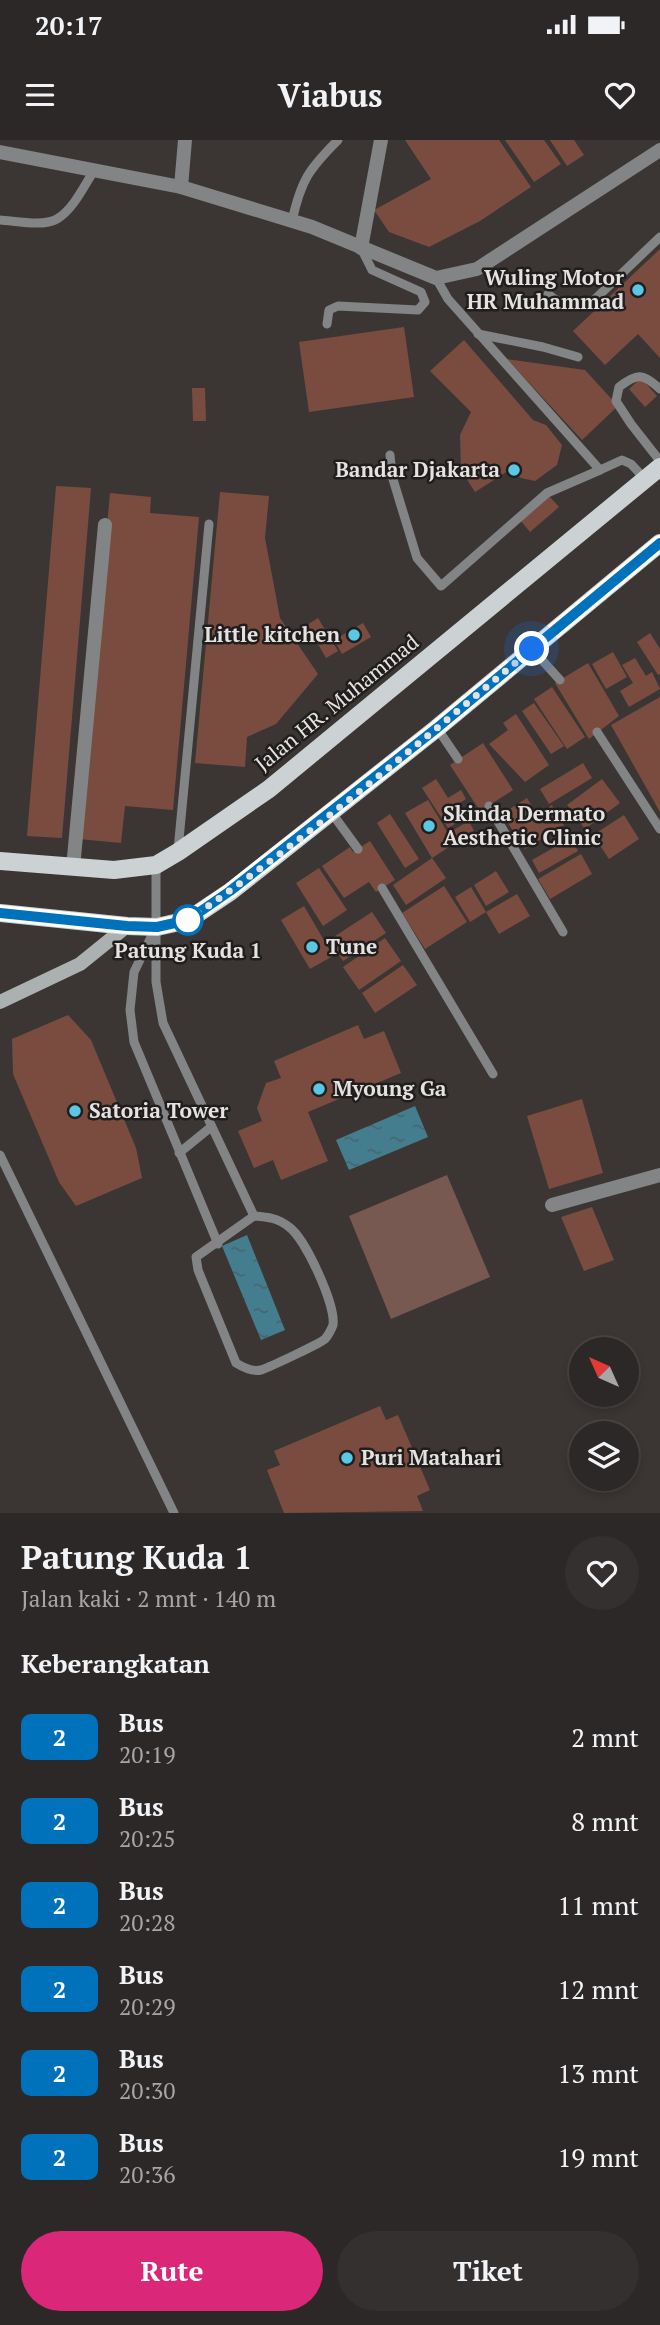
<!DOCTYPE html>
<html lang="id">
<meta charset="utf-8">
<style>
:root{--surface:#2c2827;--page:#34302f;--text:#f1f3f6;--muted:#a6a6a7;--line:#484444;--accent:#db2777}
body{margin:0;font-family:"PT Serif",serif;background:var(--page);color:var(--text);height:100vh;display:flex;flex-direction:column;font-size:26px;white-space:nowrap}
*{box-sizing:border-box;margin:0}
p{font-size:23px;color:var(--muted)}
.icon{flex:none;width:38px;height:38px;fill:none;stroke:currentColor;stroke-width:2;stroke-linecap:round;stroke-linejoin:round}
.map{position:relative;height:1373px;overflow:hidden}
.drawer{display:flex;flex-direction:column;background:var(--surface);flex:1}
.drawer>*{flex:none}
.badge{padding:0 14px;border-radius:10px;font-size:24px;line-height:46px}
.needle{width:46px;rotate:315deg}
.controls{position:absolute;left:569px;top:1197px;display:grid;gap:14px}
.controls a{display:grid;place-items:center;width:70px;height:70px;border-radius:50%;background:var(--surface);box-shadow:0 4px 10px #0003,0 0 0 2px var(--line);font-size:35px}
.you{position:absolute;width:35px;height:35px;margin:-18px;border:5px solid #fff;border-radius:50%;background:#1a73e8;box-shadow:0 0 0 10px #1a73e833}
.map>.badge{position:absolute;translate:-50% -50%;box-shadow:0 0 0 4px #fff}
h2{padding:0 21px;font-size:26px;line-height:63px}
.round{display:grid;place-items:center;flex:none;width:74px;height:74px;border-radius:37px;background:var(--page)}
.head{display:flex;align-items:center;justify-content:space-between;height:119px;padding:0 21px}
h1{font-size:33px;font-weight:700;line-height:52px}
.action{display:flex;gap:14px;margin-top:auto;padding:14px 21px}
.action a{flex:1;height:80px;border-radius:42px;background:var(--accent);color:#fff;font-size:28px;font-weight:700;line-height:80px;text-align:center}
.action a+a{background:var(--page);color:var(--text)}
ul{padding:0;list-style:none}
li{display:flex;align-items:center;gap:21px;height:84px;padding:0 21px}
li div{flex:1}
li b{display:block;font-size:26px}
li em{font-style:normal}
li .badge{min-width:77px;font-weight:700;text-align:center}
.status{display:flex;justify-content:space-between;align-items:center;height:49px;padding:0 35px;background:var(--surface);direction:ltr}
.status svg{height:19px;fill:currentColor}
header{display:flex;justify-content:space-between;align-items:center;height:91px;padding:0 21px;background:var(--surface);font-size:32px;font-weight:700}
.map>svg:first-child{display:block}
</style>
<div class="status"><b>20:17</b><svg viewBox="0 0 49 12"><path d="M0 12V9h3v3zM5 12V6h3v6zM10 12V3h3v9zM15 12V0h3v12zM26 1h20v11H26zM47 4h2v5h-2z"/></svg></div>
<header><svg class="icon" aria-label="menu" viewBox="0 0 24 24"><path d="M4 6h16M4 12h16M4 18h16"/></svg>Viabus<svg class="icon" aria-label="heart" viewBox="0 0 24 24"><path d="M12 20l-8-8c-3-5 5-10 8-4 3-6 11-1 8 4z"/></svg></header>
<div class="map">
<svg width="660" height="1373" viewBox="0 0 660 1373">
<defs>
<pattern id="water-ripples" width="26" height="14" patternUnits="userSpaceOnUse" patternTransform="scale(1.75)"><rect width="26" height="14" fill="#447e8e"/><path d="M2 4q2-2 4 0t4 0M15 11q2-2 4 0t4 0" fill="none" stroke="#446770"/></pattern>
</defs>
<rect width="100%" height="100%" fill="#3b3634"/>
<polygon fill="#775951" points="447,1035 490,1137 391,1179 349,1076"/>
<g fill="url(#water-ripples)">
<polygon points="415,966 428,997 349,1030 336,1000"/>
<polygon points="247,1095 285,1190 261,1200 222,1106"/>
</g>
<g fill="#7a4c40">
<polygon points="405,0 499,0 531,47 480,81 429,107 389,92 374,70 431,39"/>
<polygon points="505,0 544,0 561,24 534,42"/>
<polygon points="550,0 574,0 584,15 567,26"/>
<polygon points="660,109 660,218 638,194 605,225 573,191"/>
<polygon points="404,187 414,257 309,272 299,202"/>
<polygon points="464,200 533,280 546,285 562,305 557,325 535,341 521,338 508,331 475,352 461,330 460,295 471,272 430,231"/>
<polygon points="507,219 585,230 618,266 582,300"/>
<polygon points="641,238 657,256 645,267 629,249"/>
<polygon points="192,248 205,248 206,281 193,281"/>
<polygon points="56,346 91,348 62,698 27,696"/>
<polygon points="220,352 269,356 265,398 280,478 318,534 276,584 247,597 245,627 195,623"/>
<polygon points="110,353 151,357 150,373 199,377 173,670 125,666 121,703 79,699"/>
<polygon points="549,356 559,367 530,392 520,380"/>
<polygon points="318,478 338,511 326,518 307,485"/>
<polygon points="363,483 371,497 342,514 334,500"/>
<polygon points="650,493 660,509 660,534 658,535 637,502"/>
<polygon points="613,512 627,537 606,549 592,524"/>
<polygon points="635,518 646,536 652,532 660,549 629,567 620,551 633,543 622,525"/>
<polygon points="588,523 619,576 589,599 555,543"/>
<polygon points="552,547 585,597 567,609 534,559"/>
<polygon points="660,557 660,672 611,585"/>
<polygon points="534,563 564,606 551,614 522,571"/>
<polygon points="516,574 549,625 525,642 489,604 508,590 503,583"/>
<polygon points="483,603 513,650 480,671 450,625"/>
<polygon points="583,623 592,638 549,664 540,649"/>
<polygon points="436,639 448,658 461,650 466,659 454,667 462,680 448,688 422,648"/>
<polygon points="602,639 620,663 585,689 567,665"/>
<polygon points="527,658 537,675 552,665 564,685 525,709 502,674"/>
<polygon points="428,660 448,693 469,681 474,691 432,718 405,673"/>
<polygon points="390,674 419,719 405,728 377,683"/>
<polygon points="624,675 639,699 609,719 593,695"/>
<polygon points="571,698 578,711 539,733 532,720"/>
<polygon points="370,701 395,740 376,752 369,742 344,758 322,726 350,707 353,712"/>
<polygon points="581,714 592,734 550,759 538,739"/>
<polygon points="432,718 446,738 406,765 393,745"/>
<polygon points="319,728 347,770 323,786 296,743"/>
<polygon points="496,731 509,752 486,766 474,745"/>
<polygon points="444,746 467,782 425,809 402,773"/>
<polygon points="471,747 486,772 470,782 455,757"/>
<polygon points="517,754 530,776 499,794 486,772"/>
<polygon points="304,766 333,816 310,829 281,780"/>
<polygon points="372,772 386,793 343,821 329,800"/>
<polygon points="385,798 401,821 359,850 343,827"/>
<polygon points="403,825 417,845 375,873 362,853"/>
<polygon points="68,875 91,900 136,1008 142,1038 76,1066 59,1042 13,934 12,899"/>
<polygon points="358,885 364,899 384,891 401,933 308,972 328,1021 281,1040 273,1020 254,1028 238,991 262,981 257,968 266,943 281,938 274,921"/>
<polygon points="582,959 603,1033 549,1049 527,976"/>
<polygon points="592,1067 614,1120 584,1131 561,1077"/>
<polygon points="380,1266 386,1280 398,1275 430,1350 417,1356 423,1371 284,1373 267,1330 280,1325 274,1311"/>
</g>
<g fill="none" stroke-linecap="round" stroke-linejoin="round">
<g stroke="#828485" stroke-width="9">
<path d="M0,80C16,81 43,87 57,79C74,69 85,44 95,29"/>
<path d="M292,81C301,40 309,29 338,0"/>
<polyline points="436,138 448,159 600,330 622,320 631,324 645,339"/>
<path d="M548,154C563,166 574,171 592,162L660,97"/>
<polyline points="327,184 329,170 338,166 418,170 425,162 421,152 372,130 361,108"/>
<polyline points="478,194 543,207 578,217"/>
<path d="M660,249C643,233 637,233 619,247L616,261L631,284L660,321"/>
<polyline points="390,315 392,336 417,418 441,446 547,353 600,330"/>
<polyline points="532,509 560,540"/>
<polyline points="437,588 458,619"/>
<polyline points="597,592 660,689"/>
<polyline points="489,666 563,792"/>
<polyline points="331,672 358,709"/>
<polyline points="178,710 209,384"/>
<polyline points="156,725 156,842 163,883 254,1076"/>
<polyline points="382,748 493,934"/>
<polyline points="154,791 134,832 130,870 134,902 218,1104"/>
<polyline points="179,1013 211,987"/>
<polyline points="0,1015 174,1373"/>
<path d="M254,1076C268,1077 278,1078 289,1087C305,1098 336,1165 333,1185C332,1188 328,1196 325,1199C319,1204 270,1227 261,1230C252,1232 244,1228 236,1223L198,1130L196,1117Z"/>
</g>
<g stroke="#828485" stroke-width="14">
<polyline points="0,12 181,47 312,87 436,138 477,129 660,10"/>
<polyline points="181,47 185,0"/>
<polyline points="361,108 381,0"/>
<polyline points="73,728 105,385"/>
<polyline points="552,1065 660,1035"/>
</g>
<polyline stroke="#abb0b1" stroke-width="14" points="0,862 80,824 127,786"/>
<g stroke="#ccd1d3" stroke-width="18">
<polyline points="0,721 114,730 156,725 178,712 269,649 660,327"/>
<polyline points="0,773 127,786 157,787 188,780 230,752 437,588 660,403"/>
</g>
</g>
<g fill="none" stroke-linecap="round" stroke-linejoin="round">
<defs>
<polyline id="line" points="0,773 127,786 157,787 188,780 230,751 437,588 660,403"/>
</defs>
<use href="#line" stroke="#fff" stroke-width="16"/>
<use href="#line" stroke="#0072bc" stroke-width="10"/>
<path stroke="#e5e2e1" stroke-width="7" stroke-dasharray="0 12.6" d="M188,780C307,699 421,601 532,509"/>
</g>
<g fill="#5ac8e5" stroke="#201e1d" stroke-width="2.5">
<circle cx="638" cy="150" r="7"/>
<circle cx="514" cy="330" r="7"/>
<circle cx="354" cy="495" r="7"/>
<circle cx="429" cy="686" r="7"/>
<circle cx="312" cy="807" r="7"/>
<circle cx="319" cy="949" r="7"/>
<circle cx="75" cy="971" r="7"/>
<circle cx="347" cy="1318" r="7"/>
</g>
<circle fill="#fff" stroke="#0072bc" stroke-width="3.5" cx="188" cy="780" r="14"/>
<g text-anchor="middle" stroke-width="5" stroke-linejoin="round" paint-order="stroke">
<g font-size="21" font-weight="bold" fill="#e5e2e1" stroke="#201e1d" text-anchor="start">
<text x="624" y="145" text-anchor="end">Wuling Motor<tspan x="624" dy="24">HR Muhammad</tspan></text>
<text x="500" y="337" text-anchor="end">Bandar Djakarta</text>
<text x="340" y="502" text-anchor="end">Little kitchen</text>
<text x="443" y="681">Skinda Dermato<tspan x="443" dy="24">Aesthetic Clinic</tspan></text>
<text x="326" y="814">Tune</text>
<text x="333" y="956">Myoung Ga</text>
<text x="89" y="978">Satoria Tower</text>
<text x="361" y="1325">Puri Matahari</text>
</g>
<g font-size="21" fill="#e5e2e1" stroke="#201e1d">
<text transform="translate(337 563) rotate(-39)" y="7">Jalan HR. Muhammad</text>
</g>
<g font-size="21" font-weight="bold" fill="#e5e2e1" stroke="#201e1d">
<text x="188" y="818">Patung Kuda 1</text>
</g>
</g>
</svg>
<div class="controls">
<a><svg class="needle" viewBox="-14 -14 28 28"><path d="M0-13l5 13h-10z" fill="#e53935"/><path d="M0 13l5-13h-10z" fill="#a6a6a7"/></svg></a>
<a><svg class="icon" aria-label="layers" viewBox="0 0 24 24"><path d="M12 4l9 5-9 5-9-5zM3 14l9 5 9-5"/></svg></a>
</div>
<div class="you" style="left:532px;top:509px"></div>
</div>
<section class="drawer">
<div class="head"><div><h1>Patung Kuda 1</h1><p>Jalan kaki · 2 mnt · 140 m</p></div><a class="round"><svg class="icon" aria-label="heart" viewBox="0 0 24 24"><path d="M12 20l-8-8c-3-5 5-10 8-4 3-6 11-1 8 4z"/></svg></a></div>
<h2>Keberangkatan</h2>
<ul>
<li><span class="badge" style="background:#0072bc;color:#fff">2</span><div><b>Bus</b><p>20:19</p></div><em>2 mnt</em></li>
<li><span class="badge" style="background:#0072bc;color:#fff">2</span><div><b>Bus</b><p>20:25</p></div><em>8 mnt</em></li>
<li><span class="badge" style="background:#0072bc;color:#fff">2</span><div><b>Bus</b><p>20:28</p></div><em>11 mnt</em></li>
<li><span class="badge" style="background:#0072bc;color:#fff">2</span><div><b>Bus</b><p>20:29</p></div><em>12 mnt</em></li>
<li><span class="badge" style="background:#0072bc;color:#fff">2</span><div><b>Bus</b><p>20:30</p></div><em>13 mnt</em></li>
<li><span class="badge" style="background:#0072bc;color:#fff">2</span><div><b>Bus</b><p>20:36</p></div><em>19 mnt</em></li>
</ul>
<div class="action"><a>Rute</a><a>Tiket</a></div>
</section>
